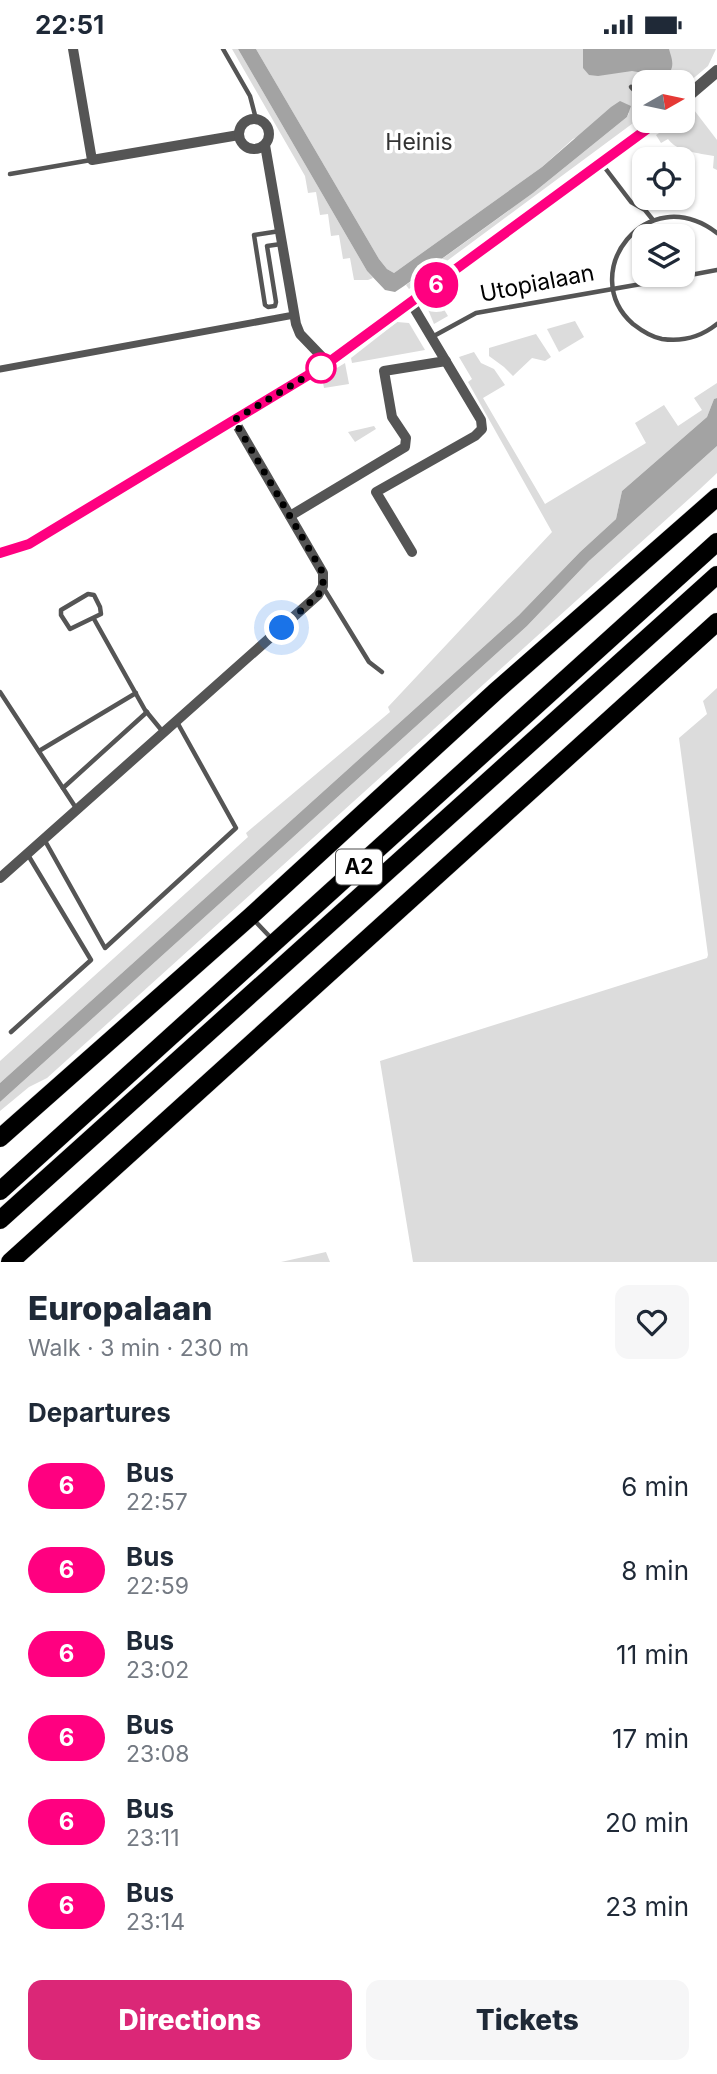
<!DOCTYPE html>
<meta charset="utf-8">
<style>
:root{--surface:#fff;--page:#f6f6f7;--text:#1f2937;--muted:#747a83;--accent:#db2777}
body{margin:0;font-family:Inter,sans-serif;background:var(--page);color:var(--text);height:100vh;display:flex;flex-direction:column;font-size:26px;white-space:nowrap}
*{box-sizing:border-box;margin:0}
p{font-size:23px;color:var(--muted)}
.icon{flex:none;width:38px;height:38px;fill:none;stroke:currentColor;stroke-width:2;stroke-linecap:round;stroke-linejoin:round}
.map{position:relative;height:1213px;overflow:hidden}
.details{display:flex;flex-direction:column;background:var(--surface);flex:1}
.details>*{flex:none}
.badge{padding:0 14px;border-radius:23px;font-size:24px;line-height:46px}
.needle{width:46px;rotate:81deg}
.fabs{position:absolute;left:632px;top:21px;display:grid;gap:14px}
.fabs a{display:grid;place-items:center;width:63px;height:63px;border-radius:14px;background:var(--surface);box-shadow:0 2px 5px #0004;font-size:35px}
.you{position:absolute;width:35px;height:35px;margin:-18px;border:5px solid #fff;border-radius:50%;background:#1a73e8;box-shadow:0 0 0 10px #1a73e833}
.map>.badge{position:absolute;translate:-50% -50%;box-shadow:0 0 0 4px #fff}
h2{padding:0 28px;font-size:26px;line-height:63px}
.round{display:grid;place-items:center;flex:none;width:74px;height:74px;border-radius:14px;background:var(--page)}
.overview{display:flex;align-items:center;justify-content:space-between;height:119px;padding:0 28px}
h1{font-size:33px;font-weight:800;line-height:52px}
.action{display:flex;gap:14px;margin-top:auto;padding:14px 28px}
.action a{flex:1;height:80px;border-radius:14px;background:var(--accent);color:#fff;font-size:28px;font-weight:800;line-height:80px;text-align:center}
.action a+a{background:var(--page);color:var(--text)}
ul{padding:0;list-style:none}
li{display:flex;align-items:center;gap:21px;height:84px;padding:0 28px}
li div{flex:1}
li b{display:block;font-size:26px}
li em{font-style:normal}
li .badge{min-width:77px;font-weight:700;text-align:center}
.status{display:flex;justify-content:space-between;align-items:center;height:49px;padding:0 35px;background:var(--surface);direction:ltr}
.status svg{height:19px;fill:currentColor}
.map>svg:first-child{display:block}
</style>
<div class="status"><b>22:51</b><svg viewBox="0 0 49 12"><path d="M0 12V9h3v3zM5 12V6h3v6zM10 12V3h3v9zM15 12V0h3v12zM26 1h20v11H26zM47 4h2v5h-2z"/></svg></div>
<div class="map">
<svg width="717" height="1213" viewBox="0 0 717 1213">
<rect width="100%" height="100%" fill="#fff"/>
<g fill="#dcdcdc">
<polygon points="232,0 238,0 367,222 373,229 368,231 354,231 350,209 343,210 339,186 331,187 328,165 320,166 316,143 308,144 305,127"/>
<polygon points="256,0 716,0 708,17 683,38 682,33 644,33 644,66 409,240 406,236 533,144 627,68 629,64 573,90 542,118 394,224 387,220 379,210"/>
<path d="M694,61L717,91V121L713,119L714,107C699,104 677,103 668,90L661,94L656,86L678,72H682L683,69Z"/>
<polygon points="437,249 448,267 434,275 427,258"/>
<polygon points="575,272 584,288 559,303 547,280"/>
<polygon points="397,273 409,274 425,301 352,314 351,309"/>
<polygon points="536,285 551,308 545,312 532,309 513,327 504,318 489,307 489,299"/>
<polygon points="474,303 481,314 494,320 505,336 483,349 545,455 646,394 635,374 664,356 678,377 702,361 694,349 717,334 717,349 714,350 707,368 622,442 616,470 580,503 519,566 0,1034 0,1012 248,788 246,784 390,663 388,658 552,483 468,333 472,330 459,308"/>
<polygon points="345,314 349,335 324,339 322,328"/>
<polygon points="374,377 376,380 355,393 348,383"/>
<polygon points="717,397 717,424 700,440 47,1029 29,1038 0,1062 0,1053 527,577 589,512"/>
<polygon points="717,639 717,1213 413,1213 380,1012 707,909 708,906 679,689 707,665 703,652"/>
<polygon points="326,1203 330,1213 281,1213"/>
</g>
<g fill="#a3a3a3">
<polygon points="238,0 256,0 379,210 387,220 394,224 542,118 611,58 620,52 631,57 627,68 533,144 404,237 395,243 385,241 367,222"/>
<path d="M583,0H669C672,11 676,18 666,28L632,22L598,27L589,26L583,19Z"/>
<polygon points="717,349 717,397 589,512 527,577 0,1053 0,1034 519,566 580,503 616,470 622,442 707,368 714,350"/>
</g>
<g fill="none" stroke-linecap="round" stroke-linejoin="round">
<defs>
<g id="motorway">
<polyline points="0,1089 251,867 495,643 717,448"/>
<polyline points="0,1142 717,493"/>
<polyline points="0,1171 717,526"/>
<polyline points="10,1213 717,573"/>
</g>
</defs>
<use href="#motorway" stroke="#dbdbdb" stroke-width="19"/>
<g stroke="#555" stroke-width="4.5">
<polyline points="223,0 250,47 256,70"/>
<polyline points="631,38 644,52"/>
<polyline points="602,115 631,153 645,161 653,171"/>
<polyline points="10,125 91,111"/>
<polyline points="280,182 254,186 265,256 268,258 275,257 276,253 267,197 281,195"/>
<path d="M717,184C646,130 576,225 633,275C642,282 651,288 662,290C683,293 701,288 717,275"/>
<polyline points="669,230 717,221"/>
<polyline points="432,288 476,264 664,231"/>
<polyline points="323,538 369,613 382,623"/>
<polygon points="88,545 94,546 100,558 101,565 70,580 61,566 61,561"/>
<polyline points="94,570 145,661 163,683"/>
<polyline points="0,643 76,759"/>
<polyline points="39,702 136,644"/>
<polyline points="63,739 147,663"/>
<polyline points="44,790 105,899 236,779 177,673"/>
<polyline points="254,871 272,890"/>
<polyline points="11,983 91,911 28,806"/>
</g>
<polyline stroke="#555" stroke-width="7" points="0,320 294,266"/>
<g stroke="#555" stroke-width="10">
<polyline points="73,0 92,111 239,86"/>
<circle cx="254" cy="85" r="15"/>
<polyline points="265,96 296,275 300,285 324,310 325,316"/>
<polyline points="411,254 481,371 482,380 475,387 376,443 412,503"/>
<polyline points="290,467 405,398 406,389 392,368 384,322 446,312"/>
<polyline points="0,829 318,546 323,537 323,524 234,371"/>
</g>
<g stroke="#555" stroke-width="12">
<polyline points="682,52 717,22"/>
<polyline points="0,505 29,495 325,316 658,72"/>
</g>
<use href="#motorway" stroke="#000" stroke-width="18"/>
</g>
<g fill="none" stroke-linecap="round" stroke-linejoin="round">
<defs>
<polyline id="line" points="0,504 29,495 325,316 658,72"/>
</defs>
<use href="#line" stroke="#fff" stroke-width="16"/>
<use href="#line" stroke="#ff0080" stroke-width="10"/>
<polyline stroke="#000" stroke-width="7" stroke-dasharray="0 12.6" points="282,579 318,546 323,537 323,524 234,371 325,316 321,319"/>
</g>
<circle fill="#fff" stroke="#ff0080" stroke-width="3.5" cx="321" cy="319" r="14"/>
<g text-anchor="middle" stroke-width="7" stroke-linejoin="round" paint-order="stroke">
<rect fill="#fff" stroke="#4c4c4c" stroke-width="2" x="336" y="800.5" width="46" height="35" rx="5"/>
<g font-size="21" font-weight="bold" fill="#000">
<text x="359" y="825">A2</text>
</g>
<g font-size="23" fill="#333" stroke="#fff">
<text x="419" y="101">Heinis</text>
</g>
<g font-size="23" fill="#000" stroke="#fff">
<text transform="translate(537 234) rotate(-11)" y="8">Utopialaan</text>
</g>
</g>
</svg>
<div class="fabs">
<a><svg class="needle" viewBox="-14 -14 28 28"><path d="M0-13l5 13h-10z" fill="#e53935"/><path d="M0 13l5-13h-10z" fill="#747a83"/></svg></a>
<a><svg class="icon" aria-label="locate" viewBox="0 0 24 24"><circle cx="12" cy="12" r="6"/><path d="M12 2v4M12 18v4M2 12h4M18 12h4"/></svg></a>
<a><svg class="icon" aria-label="layers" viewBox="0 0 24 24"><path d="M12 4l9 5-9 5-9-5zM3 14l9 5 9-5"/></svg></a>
</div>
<div class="you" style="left:282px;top:579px"></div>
<b class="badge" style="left:436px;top:236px;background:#ff0080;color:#fff">6</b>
</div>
<section class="details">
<div class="overview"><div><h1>Europalaan</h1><p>Walk · 3 min · 230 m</p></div><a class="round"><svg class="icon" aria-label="heart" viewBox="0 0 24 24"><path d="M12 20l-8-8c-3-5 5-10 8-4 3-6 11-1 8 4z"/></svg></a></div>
<h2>Departures</h2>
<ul>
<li><span class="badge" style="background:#ff0080;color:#fff">6</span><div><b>Bus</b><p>22:57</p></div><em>6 min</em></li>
<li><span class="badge" style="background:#ff0080;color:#fff">6</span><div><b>Bus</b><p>22:59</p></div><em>8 min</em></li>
<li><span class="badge" style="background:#ff0080;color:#fff">6</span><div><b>Bus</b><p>23:02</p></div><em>11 min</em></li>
<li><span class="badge" style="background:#ff0080;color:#fff">6</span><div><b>Bus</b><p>23:08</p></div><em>17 min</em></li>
<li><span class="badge" style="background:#ff0080;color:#fff">6</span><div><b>Bus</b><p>23:11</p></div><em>20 min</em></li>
<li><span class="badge" style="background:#ff0080;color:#fff">6</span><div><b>Bus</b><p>23:14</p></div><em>23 min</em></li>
</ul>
<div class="action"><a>Directions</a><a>Tickets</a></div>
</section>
